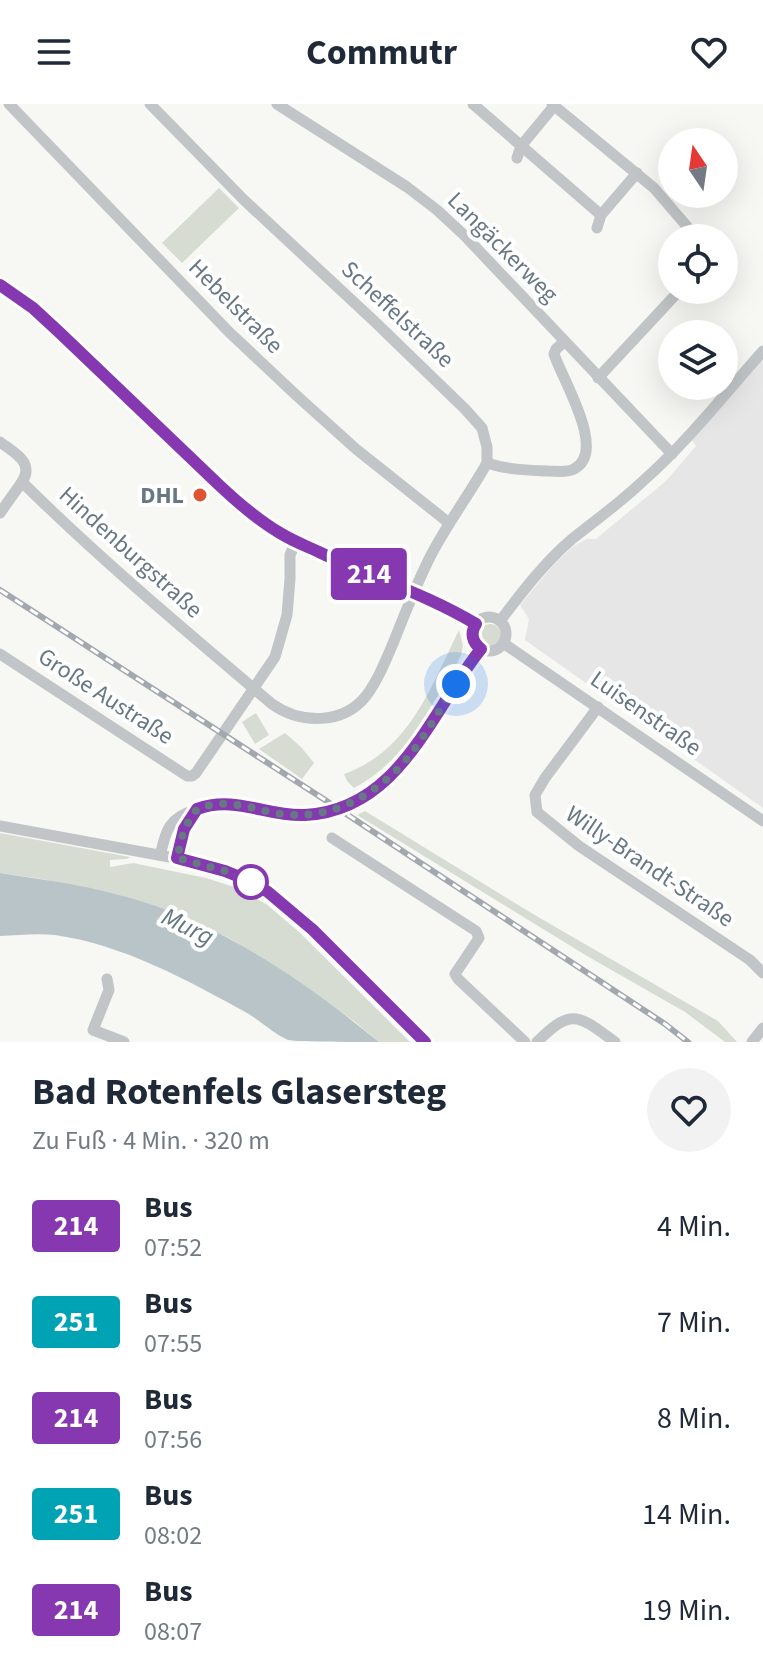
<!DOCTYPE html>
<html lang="de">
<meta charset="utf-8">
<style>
:root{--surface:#fff;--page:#f2f2f3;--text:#1f2937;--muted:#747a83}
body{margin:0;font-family:"Source Sans 3",sans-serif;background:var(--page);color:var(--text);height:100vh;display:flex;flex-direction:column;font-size:30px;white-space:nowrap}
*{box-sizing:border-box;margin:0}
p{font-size:26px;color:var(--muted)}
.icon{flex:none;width:44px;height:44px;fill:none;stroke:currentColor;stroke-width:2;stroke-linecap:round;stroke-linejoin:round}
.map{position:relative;height:938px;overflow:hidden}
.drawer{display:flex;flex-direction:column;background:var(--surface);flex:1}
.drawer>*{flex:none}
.badge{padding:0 16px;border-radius:6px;font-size:28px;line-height:52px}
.needle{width:52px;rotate:347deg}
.tools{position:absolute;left:658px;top:24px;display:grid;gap:16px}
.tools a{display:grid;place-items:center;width:80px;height:80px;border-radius:50%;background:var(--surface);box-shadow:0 8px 32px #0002;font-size:40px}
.you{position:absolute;width:40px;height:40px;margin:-20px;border:6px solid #fff;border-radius:50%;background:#1a73e8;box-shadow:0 0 0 12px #1a73e833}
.map>.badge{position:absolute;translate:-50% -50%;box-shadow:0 0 0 4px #fff}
.round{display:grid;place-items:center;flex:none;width:84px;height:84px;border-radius:42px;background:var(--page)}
.overview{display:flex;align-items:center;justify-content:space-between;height:136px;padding:0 32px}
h1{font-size:38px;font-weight:700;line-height:60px}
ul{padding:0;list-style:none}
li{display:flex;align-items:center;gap:24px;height:96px;padding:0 32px}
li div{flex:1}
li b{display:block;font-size:30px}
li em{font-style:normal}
li .badge{min-width:88px;font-weight:700;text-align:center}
header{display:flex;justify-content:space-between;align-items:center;height:104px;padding:0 32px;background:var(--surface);font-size:36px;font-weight:700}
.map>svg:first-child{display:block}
</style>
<header><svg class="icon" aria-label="menu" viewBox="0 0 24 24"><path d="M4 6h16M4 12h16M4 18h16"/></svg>Commutr<svg class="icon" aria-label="heart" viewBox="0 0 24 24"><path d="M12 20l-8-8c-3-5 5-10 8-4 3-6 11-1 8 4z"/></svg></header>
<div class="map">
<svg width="763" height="938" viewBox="0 0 763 938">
<rect width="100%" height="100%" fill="#f7f7f4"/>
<polygon fill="#e5e6e5" points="763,254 763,704 525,536 529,515 520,501 556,458 574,442 587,435 596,435 666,377 696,342 692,336"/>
<g fill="#d7dcd3">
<polygon points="219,84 239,104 182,159 162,139"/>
<circle cx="490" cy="531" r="11"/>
<path d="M459,526L463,542L461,551C436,600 405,657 354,684L347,677L344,670C409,647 431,583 459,526Z"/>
<polygon points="256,609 269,631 255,640 242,618"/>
<polygon points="285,629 301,643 314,659 302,675 259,645"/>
<polygon points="365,707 533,810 718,917 737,938 725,938 685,908 587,852 357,711"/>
<polygon points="0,729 130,753 127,755 110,756 110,763 133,759 206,774 237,784 266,800 298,827 410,938 379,938 354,917 273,861 231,835 194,818 147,799 119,791 42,775 0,769"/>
</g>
<path fill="#b9c4c9" d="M0,769C48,776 97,783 144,798C231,826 309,881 379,938C363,938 298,938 288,936C273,929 261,917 247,909C187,876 124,841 55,831C38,829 18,831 0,832Z"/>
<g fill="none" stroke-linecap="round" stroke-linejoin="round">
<g stroke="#c1c5c8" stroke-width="11">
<polyline points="9,0 229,228 296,291 356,345 449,419"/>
<polyline points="277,0 407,83 437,106 464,131 672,350"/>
<polyline points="473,0 601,111"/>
<polyline points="552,0 654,84 697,134"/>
<polyline points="517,54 521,42 554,2"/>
<polyline points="597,124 601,111 637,69"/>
<path d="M0,181L33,204L218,380C237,398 258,416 280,429C342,466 414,482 476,520"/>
<polyline points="598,274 680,186"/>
<path d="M0,338C14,349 35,358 22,378C101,456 187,528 272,600C300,620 343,621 366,592C378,576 386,556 394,537C405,509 416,481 430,453C447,420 469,391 487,359V343L482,324L465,305L373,216L244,96L150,0"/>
<path d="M487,359C508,366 528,366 549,367C557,367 567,369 574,365C608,348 562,275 554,250L556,245L564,238"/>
<polyline points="0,409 22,378"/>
<circle cx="489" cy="530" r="17"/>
<path d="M500,517C522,488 544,459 572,435C596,416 621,398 643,377C687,338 724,291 763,247"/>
<polyline points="503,539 763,717"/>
<polyline points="0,550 187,672 192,672 196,669 275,553 287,511 290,475 290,451 296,437"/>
<polyline points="598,603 545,674 535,691 537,708 579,742 750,856 763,869"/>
<polyline points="0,722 202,759 225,767 252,778 281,798 313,826 425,938"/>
<polyline points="332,734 476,827 479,834 455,870 458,875 525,938"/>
<path d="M160,751C163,742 164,731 170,722C176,713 185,709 195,706C242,689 275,719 322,709C406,691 433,605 481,545"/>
<polyline points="177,754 184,725 197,705"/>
<polyline points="107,875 109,886 93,926 124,938"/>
<path d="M537,938C572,903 578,911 615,938"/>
<polyline points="752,938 763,924"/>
</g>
<defs>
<polyline id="rail" points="0,486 322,694 665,920 688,938"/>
</defs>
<use href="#rail" stroke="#a2a8ad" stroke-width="6"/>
<use href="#rail" stroke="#fff" stroke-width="3" stroke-dasharray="9" stroke-linecap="butt"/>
</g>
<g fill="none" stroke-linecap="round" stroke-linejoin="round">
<defs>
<path id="line" d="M0,181L33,204L59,228L218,380C237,398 258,416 280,429C293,437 306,442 319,448C371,473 426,490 476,520C470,529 472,538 481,545C431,607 400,706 305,711C267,713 236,691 197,705L184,725L177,754L225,767L252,778L268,788L313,826L425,938"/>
</defs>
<use href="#line" stroke="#fff" stroke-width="18"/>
<use href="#line" stroke="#8638b0" stroke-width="12"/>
<path stroke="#677784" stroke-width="8" stroke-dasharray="0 14.4" d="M251,778L225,767L177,754L184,725L197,705C228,693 250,705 281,710C331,717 379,690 409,652C427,630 440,604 456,580"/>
</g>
<circle fill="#dd542e" stroke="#fff" stroke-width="3" cx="200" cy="391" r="8"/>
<circle fill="#fff" stroke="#8638b0" stroke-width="4" cx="251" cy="778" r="16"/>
<g text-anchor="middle" stroke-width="8" stroke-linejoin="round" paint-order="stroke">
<g font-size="24" fill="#677784" stroke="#fff">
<text transform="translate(503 143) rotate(45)" y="8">Langäckerweg</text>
<text transform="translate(236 202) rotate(45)" y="8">Hebelstraße</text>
<text transform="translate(398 210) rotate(43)" y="8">Scheffelstraße</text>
<text transform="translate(131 448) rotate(42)" y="8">Hindenburgstraße</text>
<text transform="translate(106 592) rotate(33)" y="8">Große Austraße</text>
<text transform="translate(646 609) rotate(35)" y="8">Luisenstraße</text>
<text transform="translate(650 762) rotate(34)" y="8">Willy-Brandt-Straße</text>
</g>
<g font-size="24" font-weight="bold" fill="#677784" stroke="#fff" text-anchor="end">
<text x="184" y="399">DHL</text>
</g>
<g font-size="26" font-style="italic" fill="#637880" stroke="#fff">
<text transform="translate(188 822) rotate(26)" y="9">Murg</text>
</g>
</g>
</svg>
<div class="tools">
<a><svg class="needle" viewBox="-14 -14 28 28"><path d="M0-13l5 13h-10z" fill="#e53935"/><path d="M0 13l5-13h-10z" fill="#747a83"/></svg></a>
<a><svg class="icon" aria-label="locate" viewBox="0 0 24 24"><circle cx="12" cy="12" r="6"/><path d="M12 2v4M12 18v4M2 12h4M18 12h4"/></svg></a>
<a><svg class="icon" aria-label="layers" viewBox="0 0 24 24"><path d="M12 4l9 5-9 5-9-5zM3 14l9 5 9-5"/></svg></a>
</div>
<div class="you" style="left:456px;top:580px"></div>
<b class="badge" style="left:369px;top:470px;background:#8638b0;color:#fff">214</b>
</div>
<section class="drawer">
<div class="overview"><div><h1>Bad Rotenfels Glasersteg</h1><p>Zu Fuß · 4 Min. · 320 m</p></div><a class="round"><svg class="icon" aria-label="heart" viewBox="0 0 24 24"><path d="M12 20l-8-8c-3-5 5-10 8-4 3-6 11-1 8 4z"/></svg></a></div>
<ul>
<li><span class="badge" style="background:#8638b0;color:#fff">214</span><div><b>Bus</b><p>07:52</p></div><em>4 Min.</em></li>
<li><span class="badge" style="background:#00a3b4;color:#fff">251</span><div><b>Bus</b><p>07:55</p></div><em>7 Min.</em></li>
<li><span class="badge" style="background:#8638b0;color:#fff">214</span><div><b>Bus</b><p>07:56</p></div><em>8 Min.</em></li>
<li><span class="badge" style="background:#00a3b4;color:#fff">251</span><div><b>Bus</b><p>08:02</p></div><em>14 Min.</em></li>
<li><span class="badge" style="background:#8638b0;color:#fff">214</span><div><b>Bus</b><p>08:07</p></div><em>19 Min.</em></li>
</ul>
</section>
